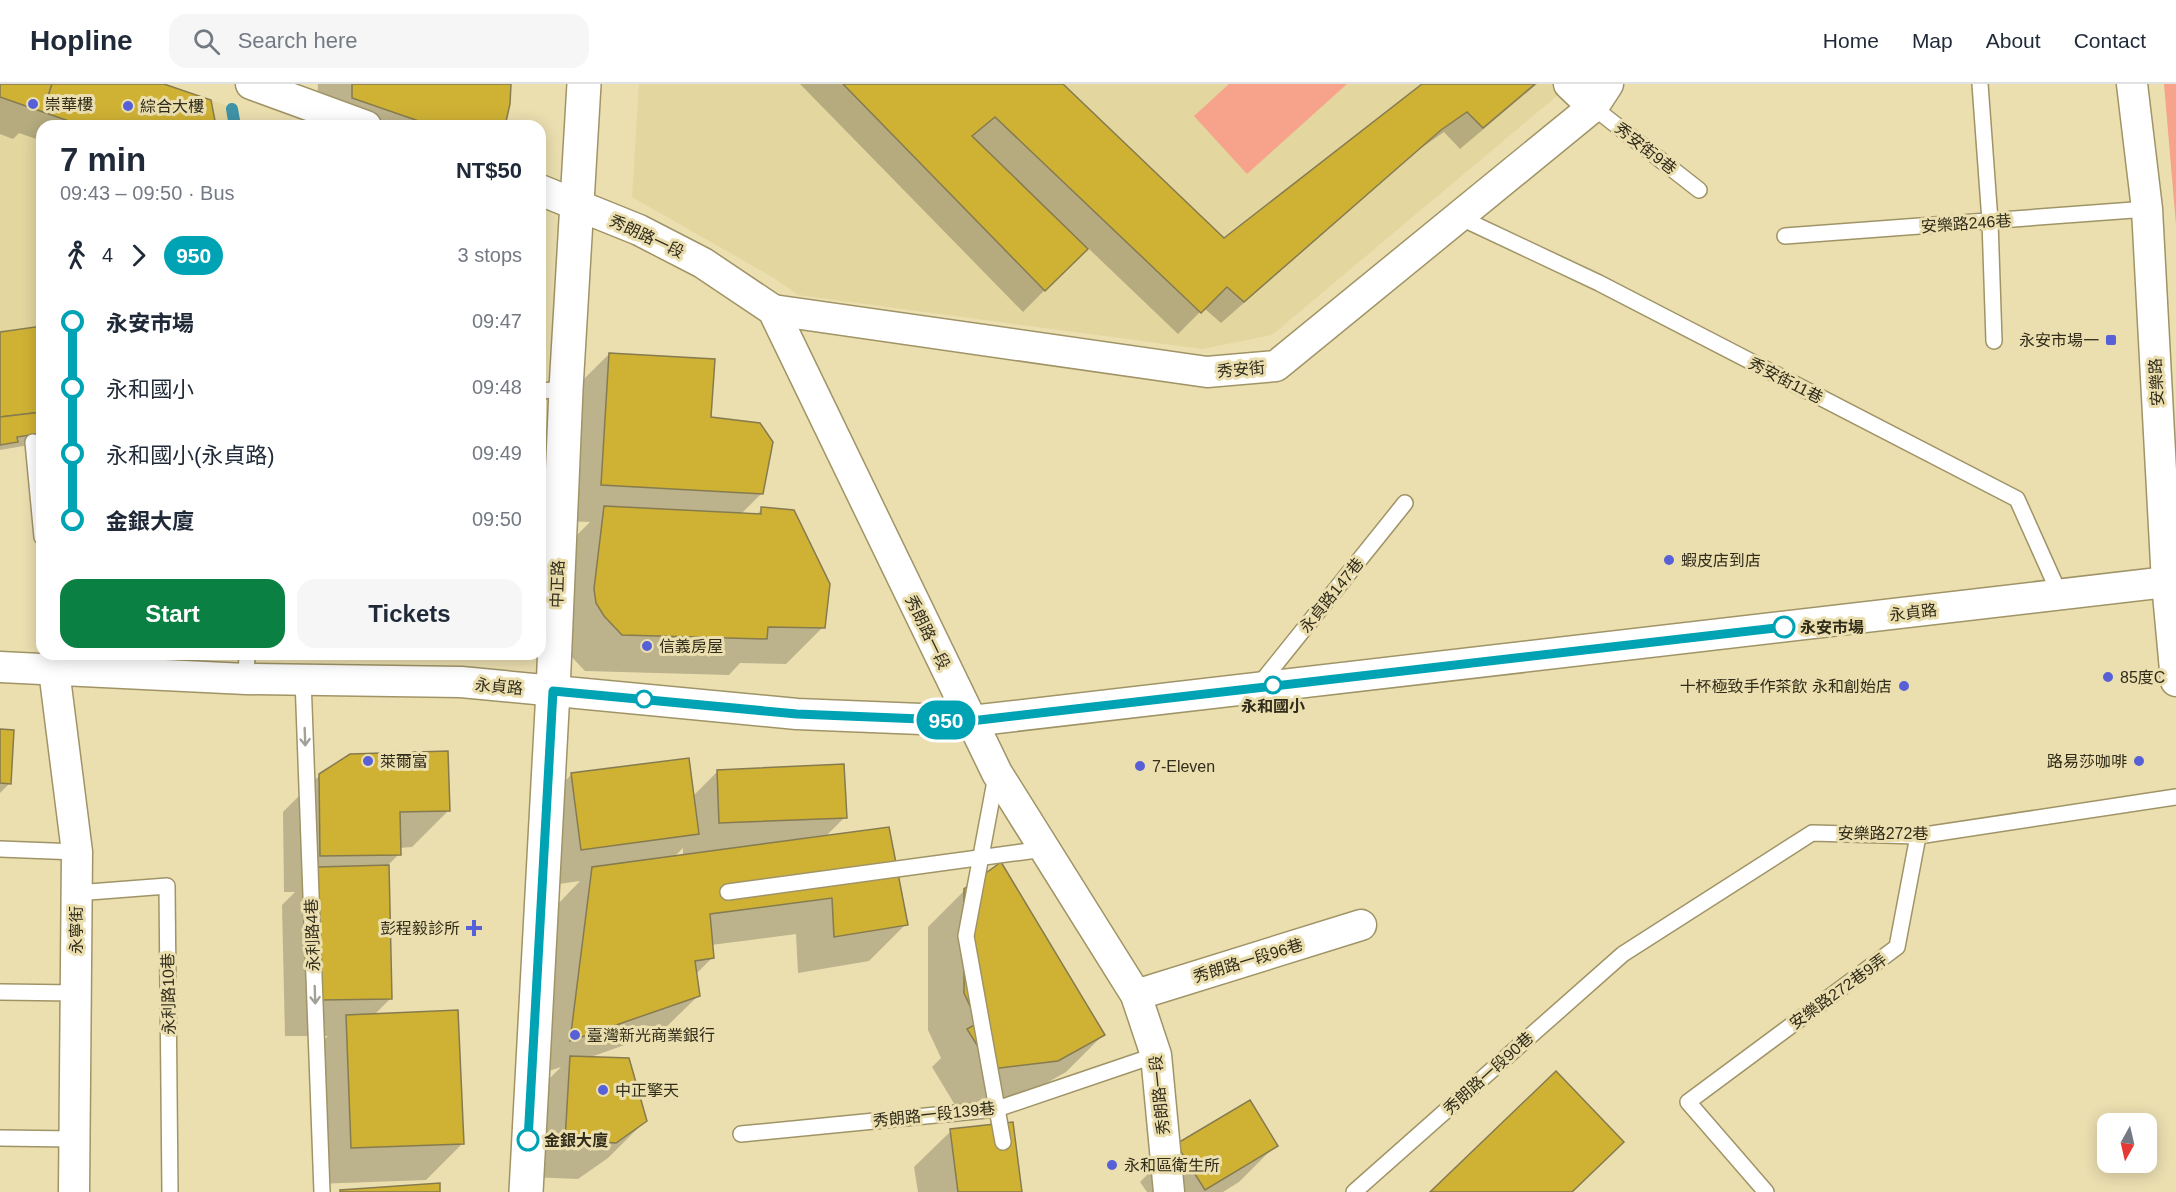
<!DOCTYPE html>
<meta charset="utf-8">
<style>
:root{--surface:#fff;--page:#f6f6f7;--text:#1f2937;--muted:#747a83;--line:#e0e1e3;--accent:#0b8043}
body{margin:0;font-family:Helvetica,"Noto Sans TC",sans-serif;background:var(--page);color:var(--text);height:100vh;display:flex;flex-direction:column;font-size:22px;white-space:nowrap}
*{box-sizing:border-box;margin:0}
p{font-size:20px;color:var(--muted)}
.icon{flex:none;width:33px;height:33px;fill:none;stroke:currentColor;stroke-width:2;stroke-linecap:round;stroke-linejoin:round}
.map{position:relative;flex:1;overflow:hidden}
.panel{position:absolute;left:36px;top:36px;width:510px;height:540px;display:flex;flex-direction:column;background:var(--surface);border-radius:18px;box-shadow:0 3px 15px #0003}
.panel>*{flex:none}
.badge{padding:0 12px;border-radius:20px;font-size:21px;line-height:39px}
.needle{width:39px;rotate:188deg}
.tools{position:absolute;left:2097px;top:1029px;display:grid;gap:12px}
.tools a{display:grid;place-items:center;width:60px;height:60px;border-radius:12px;background:var(--surface);box-shadow:0 3px 15px #0003;font-size:30px}
.map>.badge{position:absolute;translate:-50% -50%;box-shadow:0 0 0 3px #fff}
.legs{display:flex;align-items:center;gap:9px;height:66px;padding:0 24px;font-size:20px}
.legs p{margin-inline-start:auto}
.summary{display:flex;align-items:center;justify-content:space-between;height:102px;padding:0 24px}
h1{font-size:33px;font-weight:700;line-height:45px}
.primary-button{display:flex;gap:12px;margin-top:auto;padding:12px 24px}
.primary-button a{flex:1;height:69px;border-radius:18px;background:var(--accent);color:#fff;font-size:24px;font-weight:700;line-height:69px;text-align:center}
.primary-button a+a{background:var(--page);color:var(--text)}
ul{padding:0 24px;list-style:none}
li{display:flex;align-items:center;gap:21px;height:66px;font-size:22px}
li i{display:grid;place-items:center;width:9px;height:100%;margin:0 8px;background:currentColor}
li i::after{content:'';width:15px;height:15px;margin:-8px;border:4px solid;border-radius:50%;background:var(--surface)}
li p{margin-inline-start:auto}
li:first-child i{background:linear-gradient(#0000 50%,currentColor 0)}
li:last-child i{background:linear-gradient(currentColor 50%,#0000 0)}
header{display:flex;align-items:center;gap:36px;box-sizing:border-box;height:84px;padding:0 30px;background:var(--surface);border-bottom:2px solid var(--line)}
header strong{font-size:28px}
nav{display:flex;gap:33px;margin-inline-start:auto;font-size:21px}
.search{width:420px;height:54px;background:var(--page);display:flex;align-items:center;gap:15px;box-sizing:border-box;padding:0 21px;border-radius:18px;color:var(--muted);font-size:22px}
.map>svg:first-child{display:block}
</style>
<header>
<strong>Hopline</strong>
<div class="search"><svg class="icon" aria-label="search" viewBox="0 0 24 24"><circle cx="10" cy="10" r="6"/><path d="M15 15l6 6"/></svg>Search here</div>
<nav><a>Home</a><a>Map</a><a>About</a><a>Contact</a></nav>
</header>
<div class="map">
<svg width="2176" height="1108" viewBox="0 0 2176 1108">
<rect width="100%" height="100%" fill="#ebdfb0"/>
<g fill="#e3d69f">
<polygon points="0,0 164,0 230,23 233,42 42,42 42,349 18,353 18,358 0,361"/>
<polygon points="639,0 1567,0 1558,11 1272,251 1202,265 798,211 774,194 632,113"/>
</g>
<g fill="#f7a28b">
<polygon points="1229,0 1347,0 1247,90 1194,32"/>
<polygon points="2164,0 2176,0 2176,141"/>
</g>
<g fill="#0003" fill-rule="evenodd">
<polygon points="0,0 159,0 214,42 42,42 42,57 19,49 13,55 0,50"/>
<polygon points="318,0 509,0 504,42 316,42"/>
<polygon points="800,0 1061,0 1224,156 1424,0 1537,0 1460,65 1444,48 1417,67 1221,239 1204,224 1178,250 1087,163 1023,228"/>
<polygon points="42,244 42,355 35,360 0,366 0,249"/>
<polygon points="609,270 710,335 762,409 740,431 755,432 762,425 823,543 786,580 740,579 729,591 585,587 568,569 568,460 590,438 564,437 572,307"/>
<polygon points="0,646 10,699 0,709"/>
<path d="M718,687L845,733L825,753L906,840L869,877L798,889L796,850L711,861L712,874L695,891L698,912L661,948L588,974L645,1037L608,1074L578,1095L529,1093L534,1010L561,983L534,992L556,822L580,797L545,802L535,727L572,690L693,712ZM683,764V773L673,774Z"/>
<polygon points="320,691 448,727 412,763 399,764 399,770 388,781 390,915 373,932 462,1060 426,1096 315,1100 310,969 328,952 285,952 282,821 295,808 284,808 283,728"/>
<polygon points="965,806 1103,951 1066,988 1020,1014 955,1021 932,983 941,974 928,946 928,843"/>
<polygon points="951,1047 1020,1108 918,1108 914,1083"/>
<polygon points="1177,1061 1276,1061 1239,1098 1223,1108 1147,1108 1140,1098"/>
</g>
<g fill="none" stroke-linecap="round" stroke-linejoin="round">
<polyline stroke="#4093a7" stroke-width="12" points="232,25 235,42"/>
</g>
<g fill="#cfb234" stroke="#867b4f" stroke-width="1.5">
<polygon points="0,0 52,0 43,28 0,13"/>
<polygon points="52,0 164,0 211,16 216,42 83,42 43,28"/>
<polygon points="352,0 511,0 510,20 505,42 433,42 352,14"/>
<polygon points="843,0 1063,0 1224,154 1422,0 1535,0 1483,44 1467,28 1441,46 1244,218 1227,203 1201,229 995,33 972,52 1088,165 1045,207"/>
<polygon points="42,242 42,328 0,333 0,248"/>
<polygon points="609,269 715,275 711,333 760,339 773,358 763,410 601,401"/>
<polygon points="42,328 42,349 17,353 18,358 0,361 0,333"/>
<polygon points="604,422 761,430 761,423 794,426 830,500 825,544 768,543 767,555 622,551 604,532 596,519 594,505"/>
<polygon points="0,645 14,646 11,700 0,699"/>
<polygon points="448,667 450,727 400,728 401,771 320,772 319,690 350,670"/>
<polygon points="689,674 699,750 581,766 571,689"/>
<polygon points="844,680 847,734 719,739 717,686"/>
<polygon points="889,743 908,841 834,853 832,814 710,830 714,874 695,877 700,912 570,957 592,783"/>
<polygon points="1001,778 1105,951 1058,977 992,985 967,945 978,939 964,909 964,805"/>
<polygon points="389,781 392,915 321,916 318,783"/>
<polygon points="458,926 464,1060 351,1064 346,931"/>
<polygon points="570,972 629,974 647,1037 616,1059 565,1056"/>
<polygon points="1556,987 1624,1058 1572,1108 1430,1108"/>
<polygon points="1250,1016 1278,1062 1205,1106 1176,1060"/>
<polygon points="1013,1038 1022,1108 958,1108 950,1045"/>
<polygon points="440,1099 440,1108 340,1108 340,1106"/>
</g>
<g fill="none" stroke-linecap="round" stroke-linejoin="round">
<defs>
<g id="lane">
<polyline points="1980,0 1990,137 1994,257"/>
<polyline points="1593,23 1699,106"/>
<polyline points="1459,133 1599,199 2017,415 2060,511"/>
<polyline points="1785,152 2147,125"/>
<polyline points="540,307 566,305"/>
<polyline points="33,358 42,453"/>
<polyline points="246,595 247,570"/>
<polyline points="303,595 322,1108"/>
<polyline points="1259,601 1405,419"/>
<polyline points="996,692 966,852 1003,1058"/>
<polyline points="0,765 77,768"/>
<polyline points="728,808 1044,765"/>
<polyline points="76,809 167,802 170,1108"/>
<polyline points="0,908 76,909"/>
<polyline points="741,1050 997,1025 1156,971"/>
<polyline points="0,1054 74,1055"/>
<polyline points="1354,1108 1623,870 1812,749 1918,752 2176,713"/>
<polyline points="1766,1108 1688,1018 1897,863 1918,752"/>
</g>
<g id="street">
<polyline points="251,0 366,42"/>
<polyline points="1569,0 1593,23"/>
<polyline points="2132,0 2147,125 2167,499 2176,597"/>
<polyline points="540,106 639,146 703,179 773,226 997,689 1136,911 1156,971 1169,1108"/>
<polyline points="773,226 1207,288 1276,282 1593,23 1608,0"/>
<polyline points="0,583 246,595 461,598 797,630 971,637 2176,497"/>
<polyline points="54,586 77,768 74,1108"/>
<polyline points="1136,911 1361,841"/>
</g>
<polyline id="secondary" points="526,1108 553,607 566,305 584,0"/>
</defs>
<use href="#lane" stroke="#a09467" stroke-width="18"/>
<use href="#street" stroke="#a09467" stroke-width="33"/>
<use href="#secondary" stroke="#a09467" stroke-width="36"/>
<use href="#lane" stroke="#fff" stroke-width="15"/>
<use href="#street" stroke="#fff" stroke-width="30"/>
<use href="#secondary" stroke="#fff" stroke-width="33"/>
</g>
<defs><path id="oneway-shaft" d="M-6 0H5M1.5-3L5.5 0L1.5 3" fill="none" stroke-width="1.6" stroke-linecap="round" stroke-linejoin="round" transform="scale(1.5)"/></defs>
<g stroke="#a3a098">
<use href="#oneway-shaft" transform="translate(305 653) rotate(88)"/>
<use href="#oneway-shaft" transform="translate(315 911) rotate(88)"/>
</g>
<g fill="none" stroke-linecap="round" stroke-linejoin="round">
<defs>
<polyline id="line-1" points="528,1056 553,607 797,630 971,637 1784,543"/>
</defs>
<use href="#line-1" stroke="#fff" stroke-width="14"/>
<use href="#line-1" stroke="#00a3b4" stroke-width="9"/>
</g>
<g fill="#5860d7" stroke="#ebdfb0" stroke-width="2">
<circle cx="33" cy="20" r="6"/>
<circle cx="128" cy="22" r="6"/>
<rect x="2105" y="250" width="12" height="12" rx="3"/>
<circle cx="1669" cy="476" r="6"/>
<circle cx="647" cy="562" r="6"/>
<circle cx="2108" cy="593" r="6"/>
<circle cx="1904" cy="602" r="6"/>
<circle cx="368" cy="677" r="6"/>
<circle cx="2139" cy="677" r="6"/>
<circle cx="1140" cy="682" r="6"/>
<path d="M471 835h6v6h6v6h-6v6h-6v-6h-6v-6h6z"/>
<circle cx="575" cy="951" r="6"/>
<circle cx="603" cy="1006" r="6"/>
<circle cx="1112" cy="1081" r="6"/>
</g>
<g fill="#fff" stroke="#00a3b4" stroke-width="3">
<circle cx="1784" cy="543" r="10"/>
<circle cx="1273" cy="601" r="8"/>
<circle cx="644" cy="615" r="8"/>
<circle cx="528" cy="1056" r="10"/>
</g>
<g text-anchor="middle" stroke-width="6" stroke-linejoin="round" paint-order="stroke">
<g font-size="16" fill="#322d1b" stroke="#ebdfb0" text-anchor="start">
<text x="45" y="26">崇華樓</text>
<text x="140" y="28">綜合大樓</text>
<text x="2099" y="262" text-anchor="end">永安市場一</text>
<text x="1681" y="482">蝦皮店到店</text>
<text x="659" y="568">信義房屋</text>
<text x="2120" y="599">85度C</text>
<text x="1892" y="608" text-anchor="end">十杯極致手作茶飲 永和創始店</text>
<text x="380" y="683">萊爾富</text>
<text x="2127" y="683" text-anchor="end">路易莎咖啡</text>
<text x="1152" y="688">7-Eleven</text>
<text x="460" y="850" text-anchor="end">彭程毅診所</text>
<text x="587" y="957">臺灣新光商業銀行</text>
<text x="615" y="1012">中正擎天</text>
<text x="1124" y="1087">永和區衛生所</text>
</g>
<g font-size="16" fill="#322d1b" stroke="#ebdfb0">
<text transform="translate(1646 64) rotate(38)" y="6">秀安街9巷</text>
<text transform="translate(1966 139) rotate(-4)" y="6">安樂路246巷</text>
<text transform="translate(647 152) rotate(25)" y="6">秀朗路一段</text>
<text transform="translate(1241 285) rotate(-5)" y="6">秀安街</text>
<text transform="translate(1786 296) rotate(27)" y="6">秀安街11巷</text>
<text transform="translate(2156 298) rotate(-93)" y="6">安樂路</text>
<text transform="translate(557 500) rotate(-88)" y="6">中正路</text>
<text transform="translate(1331 511) rotate(-51)" y="6">永貞路147巷</text>
<text transform="translate(1913 528) rotate(-7)" y="6">永貞路</text>
<text transform="translate(928 548) rotate(64)" y="6">秀朗路一段</text>
<text transform="translate(499 602) rotate(5)" y="6">永貞路</text>
<text x="1883" y="755">安樂路272巷</text>
<text transform="translate(76 846) rotate(-90)" y="6">永寧街</text>
<text transform="translate(312 851) rotate(-92)" y="6">永利路4巷</text>
<text transform="translate(1248 876) rotate(-17)" y="6">秀朗路一段96巷</text>
<text transform="translate(1838 907) rotate(-36)" y="6">安樂路272巷9弄</text>
<text transform="translate(168 910) rotate(-91)" y="6">永利路10巷</text>
<text transform="translate(1488 989) rotate(-42)" y="6">秀朗路一段90巷</text>
<text transform="translate(1159 1011) rotate(-96)" y="6">秀朗路一段</text>
<text transform="translate(934 1030) rotate(-6)" y="6">秀朗路一段139巷</text>
</g>
<g font-size="16" font-weight="bold" fill="#322d1b" stroke="#ebdfb0" text-anchor="start">
<text x="1800" y="549">永安市場</text>
<text x="1273" y="628" text-anchor="middle">永和國小</text>
<text x="544" y="1062">金銀大廈</text>
</g>
</g>
</svg>
<div class="tools">
<a><svg class="needle" viewBox="-14 -14 28 28"><path d="M0-13l5 13h-10z" fill="#e53935"/><path d="M0 13l5-13h-10z" fill="#747a83"/></svg></a>
</div>
<b class="badge" style="left:946px;top:636px;background:#00a3b4;color:#fff">950</b>
<section class="panel">
<div class="summary"><div><h1>7 min</h1><p>09:43 – 09:50 · Bus</p></div><b>NT$50</b></div>
<div class="legs"><svg class="icon" aria-label="walk" viewBox="0 0 24 24"><circle cx="13" cy="4" r="2"/><path d="M13 8l-2 6 4 7M11 14l-3 7M7 12l3-4h3l4 4"/></svg>4<svg class="icon" aria-label="forward" viewBox="0 0 24 24"><path d="M9 5l7 7-7 7"/></svg><b class="badge" style="background:#00a3b4;color:#fff">950</b><p>3 stops</p></div>
<ul>
<li><i style="color:#00a3b4"></i><b>永安市場</b><p>09:47</p></li>
<li><i style="color:#00a3b4"></i><span>永和國小</span><p>09:48</p></li>
<li><i style="color:#00a3b4"></i><span>永和國小(永貞路)</span><p>09:49</p></li>
<li><i style="color:#00a3b4"></i><b>金銀大廈</b><p>09:50</p></li>
</ul>
<div class="primary-button"><a>Start</a><a>Tickets</a></div>
</section>
</div>
